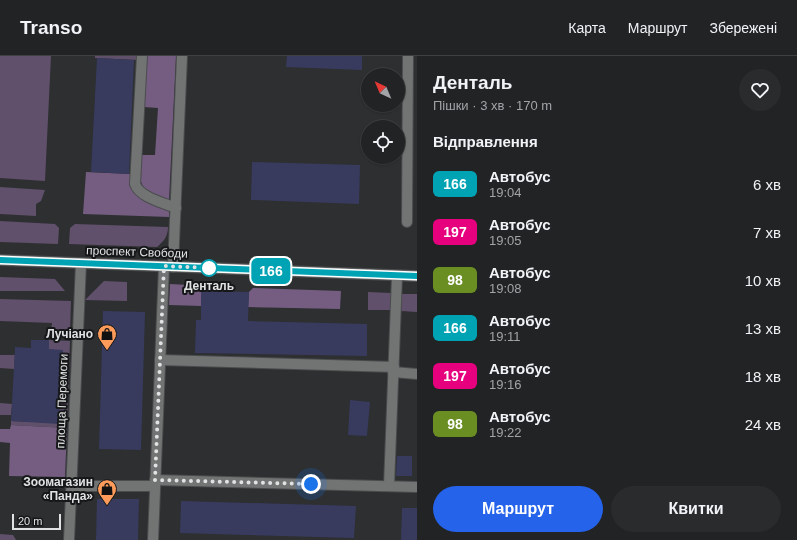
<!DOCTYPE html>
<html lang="uk">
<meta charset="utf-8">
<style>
:root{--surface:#222325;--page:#2a2b2d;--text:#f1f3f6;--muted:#a2a4a7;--line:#3f4042;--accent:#2563eb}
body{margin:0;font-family:Arial,sans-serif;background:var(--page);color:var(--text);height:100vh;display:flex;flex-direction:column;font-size:15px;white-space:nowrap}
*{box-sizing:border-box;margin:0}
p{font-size:13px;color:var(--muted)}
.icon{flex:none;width:22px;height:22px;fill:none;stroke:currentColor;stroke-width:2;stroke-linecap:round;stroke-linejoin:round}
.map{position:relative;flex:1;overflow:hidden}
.side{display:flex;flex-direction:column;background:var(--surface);width:380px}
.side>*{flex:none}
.badge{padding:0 8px;border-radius:6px;font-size:14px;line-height:26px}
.needle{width:26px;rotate:316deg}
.fabs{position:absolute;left:361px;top:12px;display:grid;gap:8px}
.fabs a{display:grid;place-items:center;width:44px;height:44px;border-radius:50%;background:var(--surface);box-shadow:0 1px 3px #0004,0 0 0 1px var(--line);font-size:20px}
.scale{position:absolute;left:12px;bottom:10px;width:49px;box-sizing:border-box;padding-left:4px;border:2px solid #e1e2e3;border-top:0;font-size:11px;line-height:14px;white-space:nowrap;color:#e1e2e3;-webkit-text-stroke:3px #161718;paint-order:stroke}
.you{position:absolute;width:20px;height:20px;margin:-10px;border:3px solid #fff;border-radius:50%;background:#1a73e8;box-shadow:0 0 0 6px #1a73e833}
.map>.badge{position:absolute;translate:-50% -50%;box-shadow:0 0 0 2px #fff}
h2{padding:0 16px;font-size:15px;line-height:36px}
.round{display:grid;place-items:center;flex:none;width:42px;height:42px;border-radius:21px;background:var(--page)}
.head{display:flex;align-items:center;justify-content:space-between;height:68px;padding:0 16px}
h1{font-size:19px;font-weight:600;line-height:30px}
.primary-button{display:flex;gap:8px;margin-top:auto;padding:8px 16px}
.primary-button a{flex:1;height:46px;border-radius:24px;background:var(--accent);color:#fff;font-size:16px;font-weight:600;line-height:46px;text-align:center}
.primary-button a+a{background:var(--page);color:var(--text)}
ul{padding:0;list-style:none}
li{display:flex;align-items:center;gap:12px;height:48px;padding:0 16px}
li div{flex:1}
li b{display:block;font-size:15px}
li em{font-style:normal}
li .badge{min-width:44px;font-weight:700;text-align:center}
header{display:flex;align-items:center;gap:24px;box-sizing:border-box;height:56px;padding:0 20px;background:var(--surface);border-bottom:1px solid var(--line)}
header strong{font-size:19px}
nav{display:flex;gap:22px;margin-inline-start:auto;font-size:14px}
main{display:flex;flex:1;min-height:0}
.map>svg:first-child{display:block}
</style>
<header>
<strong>Transo</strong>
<nav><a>Карта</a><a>Маршрут</a><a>Збережені</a></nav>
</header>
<main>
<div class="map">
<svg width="417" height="484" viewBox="0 0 417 484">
<rect width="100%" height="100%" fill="#2d2f31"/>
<g fill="#61506b">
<polygon points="0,0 51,0 45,125 0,122"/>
<polygon points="95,0 137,0 137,4 95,2"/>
<polygon points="0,131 45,134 41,145 36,148 36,160 0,158"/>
<polygon points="0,165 55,168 59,172 58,188 0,186"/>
<path d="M75,168L168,171C168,180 164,185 157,191L69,188L70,172Z"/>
<polygon points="0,221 55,223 65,235 0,235"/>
<polygon points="104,225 127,226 127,245 85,244"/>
<polygon points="368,236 391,237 391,254 368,254"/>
<polygon points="402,238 417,238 417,256 401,255"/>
<polygon points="0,243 71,245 70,276 51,275 52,267 0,265"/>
<polygon points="49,284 70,285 67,372 11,369 11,365 59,367 49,293"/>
<polygon points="0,299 15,299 14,313 0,312"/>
<polygon points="0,347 12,348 11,359 0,359"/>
<polygon points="0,478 13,479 16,484 0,484"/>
</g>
<g fill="#745d81">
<path d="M146,0H176L169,145C138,131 139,133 141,99H155L158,52L144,51Z"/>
<polygon points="86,116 131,118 131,131 134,137 169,154 169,161 83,158"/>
<polygon points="170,228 189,229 201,235 201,250 169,249"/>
<polygon points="253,232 341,235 340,253 248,251 249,236"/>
<polygon points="11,369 67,372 65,421 9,420 10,387 0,386 0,373 10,373"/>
</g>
<g fill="#383b5e">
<polygon points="287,0 362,0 362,14 286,11"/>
<polygon points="97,2 134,4 129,118 91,116"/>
<polygon points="252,106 360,109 359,148 251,144"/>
<polygon points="201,235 249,236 248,265 367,268 367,300 195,297 196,264 201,264"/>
<polygon points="103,255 145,256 141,394 99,393"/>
<polygon points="31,284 49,284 49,293 63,294 59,368 11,365 15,291 31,292"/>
<polygon points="350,344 370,346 367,380 348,379"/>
<polygon points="397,400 412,400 412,420 396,420"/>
<polygon points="97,443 139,443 138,484 96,484"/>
<polygon points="181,445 356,450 354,482 180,477"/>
<polygon points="402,452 417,452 417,484 401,484"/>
</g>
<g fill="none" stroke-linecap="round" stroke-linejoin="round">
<defs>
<g id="minor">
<path d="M142,0L135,128C139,141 164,147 176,152"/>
<polyline points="407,166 408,0"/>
<polyline points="0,204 417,220"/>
<polyline points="173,211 182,0"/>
<polyline points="160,304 394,311"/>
<polyline points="393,316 417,318"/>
<polyline points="155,424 417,431"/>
<polyline points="72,430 155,430"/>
<polyline points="389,430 397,220"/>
<polyline points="69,484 81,207"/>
<polyline points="153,484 164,210"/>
</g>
</defs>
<use href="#minor" stroke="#4a4c4d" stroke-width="12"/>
<use href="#minor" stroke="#727474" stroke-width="10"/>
</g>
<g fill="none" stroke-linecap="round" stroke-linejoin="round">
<defs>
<polyline id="line" points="0,204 417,220"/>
</defs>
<use href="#line" stroke="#fff" stroke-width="9"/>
<use href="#line" stroke="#00a3b4" stroke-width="6"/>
<polyline stroke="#e1e2e3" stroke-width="4" stroke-dasharray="0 7.2" points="209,212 164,210 155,424 311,428"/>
</g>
<defs>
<symbol id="shop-pin" viewBox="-11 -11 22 30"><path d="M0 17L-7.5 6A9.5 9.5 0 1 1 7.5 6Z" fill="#ff9b5a" stroke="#161718"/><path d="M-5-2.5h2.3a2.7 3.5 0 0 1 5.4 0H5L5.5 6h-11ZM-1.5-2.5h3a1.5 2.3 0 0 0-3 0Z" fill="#111"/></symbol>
</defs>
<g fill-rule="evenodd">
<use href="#shop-pin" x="96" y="267" width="22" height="30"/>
<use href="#shop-pin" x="96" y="422" width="22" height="30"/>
</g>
<circle fill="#fff" stroke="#00a3b4" stroke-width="2" cx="209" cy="212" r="8"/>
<g text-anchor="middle" stroke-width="4" stroke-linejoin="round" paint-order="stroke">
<g font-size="12" fill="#e1e2e3" stroke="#161718">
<text transform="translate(137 196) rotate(2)" y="4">проспект Свободи</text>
<text transform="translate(62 345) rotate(-88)" y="4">площа Перемоги</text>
</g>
<g font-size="12" font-weight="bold" fill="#e1e2e3" stroke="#161718">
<text x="209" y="234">Денталь</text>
</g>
<g font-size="12" font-weight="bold" fill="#e1e2e3" stroke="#161718" text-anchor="end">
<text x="93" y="282">Лучіано</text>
<text x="93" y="430">Зоомагазин<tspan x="93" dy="14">«Панда»</tspan></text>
</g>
</g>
</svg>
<div class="fabs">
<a><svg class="needle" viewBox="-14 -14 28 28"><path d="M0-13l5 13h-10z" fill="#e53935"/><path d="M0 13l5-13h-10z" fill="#a2a4a7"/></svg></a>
<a><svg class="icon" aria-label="locate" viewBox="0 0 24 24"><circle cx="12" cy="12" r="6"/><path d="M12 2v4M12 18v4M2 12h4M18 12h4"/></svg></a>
</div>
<div class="scale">20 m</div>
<div class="you" style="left:311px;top:428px"></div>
<b class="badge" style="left:271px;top:215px;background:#00a3b4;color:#fff">166</b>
</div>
<section class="side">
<div class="head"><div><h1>Денталь</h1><p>Пішки · 3 хв · 170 m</p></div><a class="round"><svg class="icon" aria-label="heart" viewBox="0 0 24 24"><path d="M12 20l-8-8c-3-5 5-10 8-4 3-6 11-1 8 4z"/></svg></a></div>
<h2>Відправлення</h2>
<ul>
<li><span class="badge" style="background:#00a3b4;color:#fff">166</span><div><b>Автобус</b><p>19:04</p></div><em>6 хв</em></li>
<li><span class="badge" style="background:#e6007e;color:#fff">197</span><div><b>Автобус</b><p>19:05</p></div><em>7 хв</em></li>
<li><span class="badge" style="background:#6b8e23;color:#fff">98</span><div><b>Автобус</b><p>19:08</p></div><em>10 хв</em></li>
<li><span class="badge" style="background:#00a3b4;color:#fff">166</span><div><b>Автобус</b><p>19:11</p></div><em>13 хв</em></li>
<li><span class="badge" style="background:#e6007e;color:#fff">197</span><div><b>Автобус</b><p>19:16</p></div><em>18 хв</em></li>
<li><span class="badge" style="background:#6b8e23;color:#fff">98</span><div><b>Автобус</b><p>19:22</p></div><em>24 хв</em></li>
</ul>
<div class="primary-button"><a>Маршрут</a><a>Квитки</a></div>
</section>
</main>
